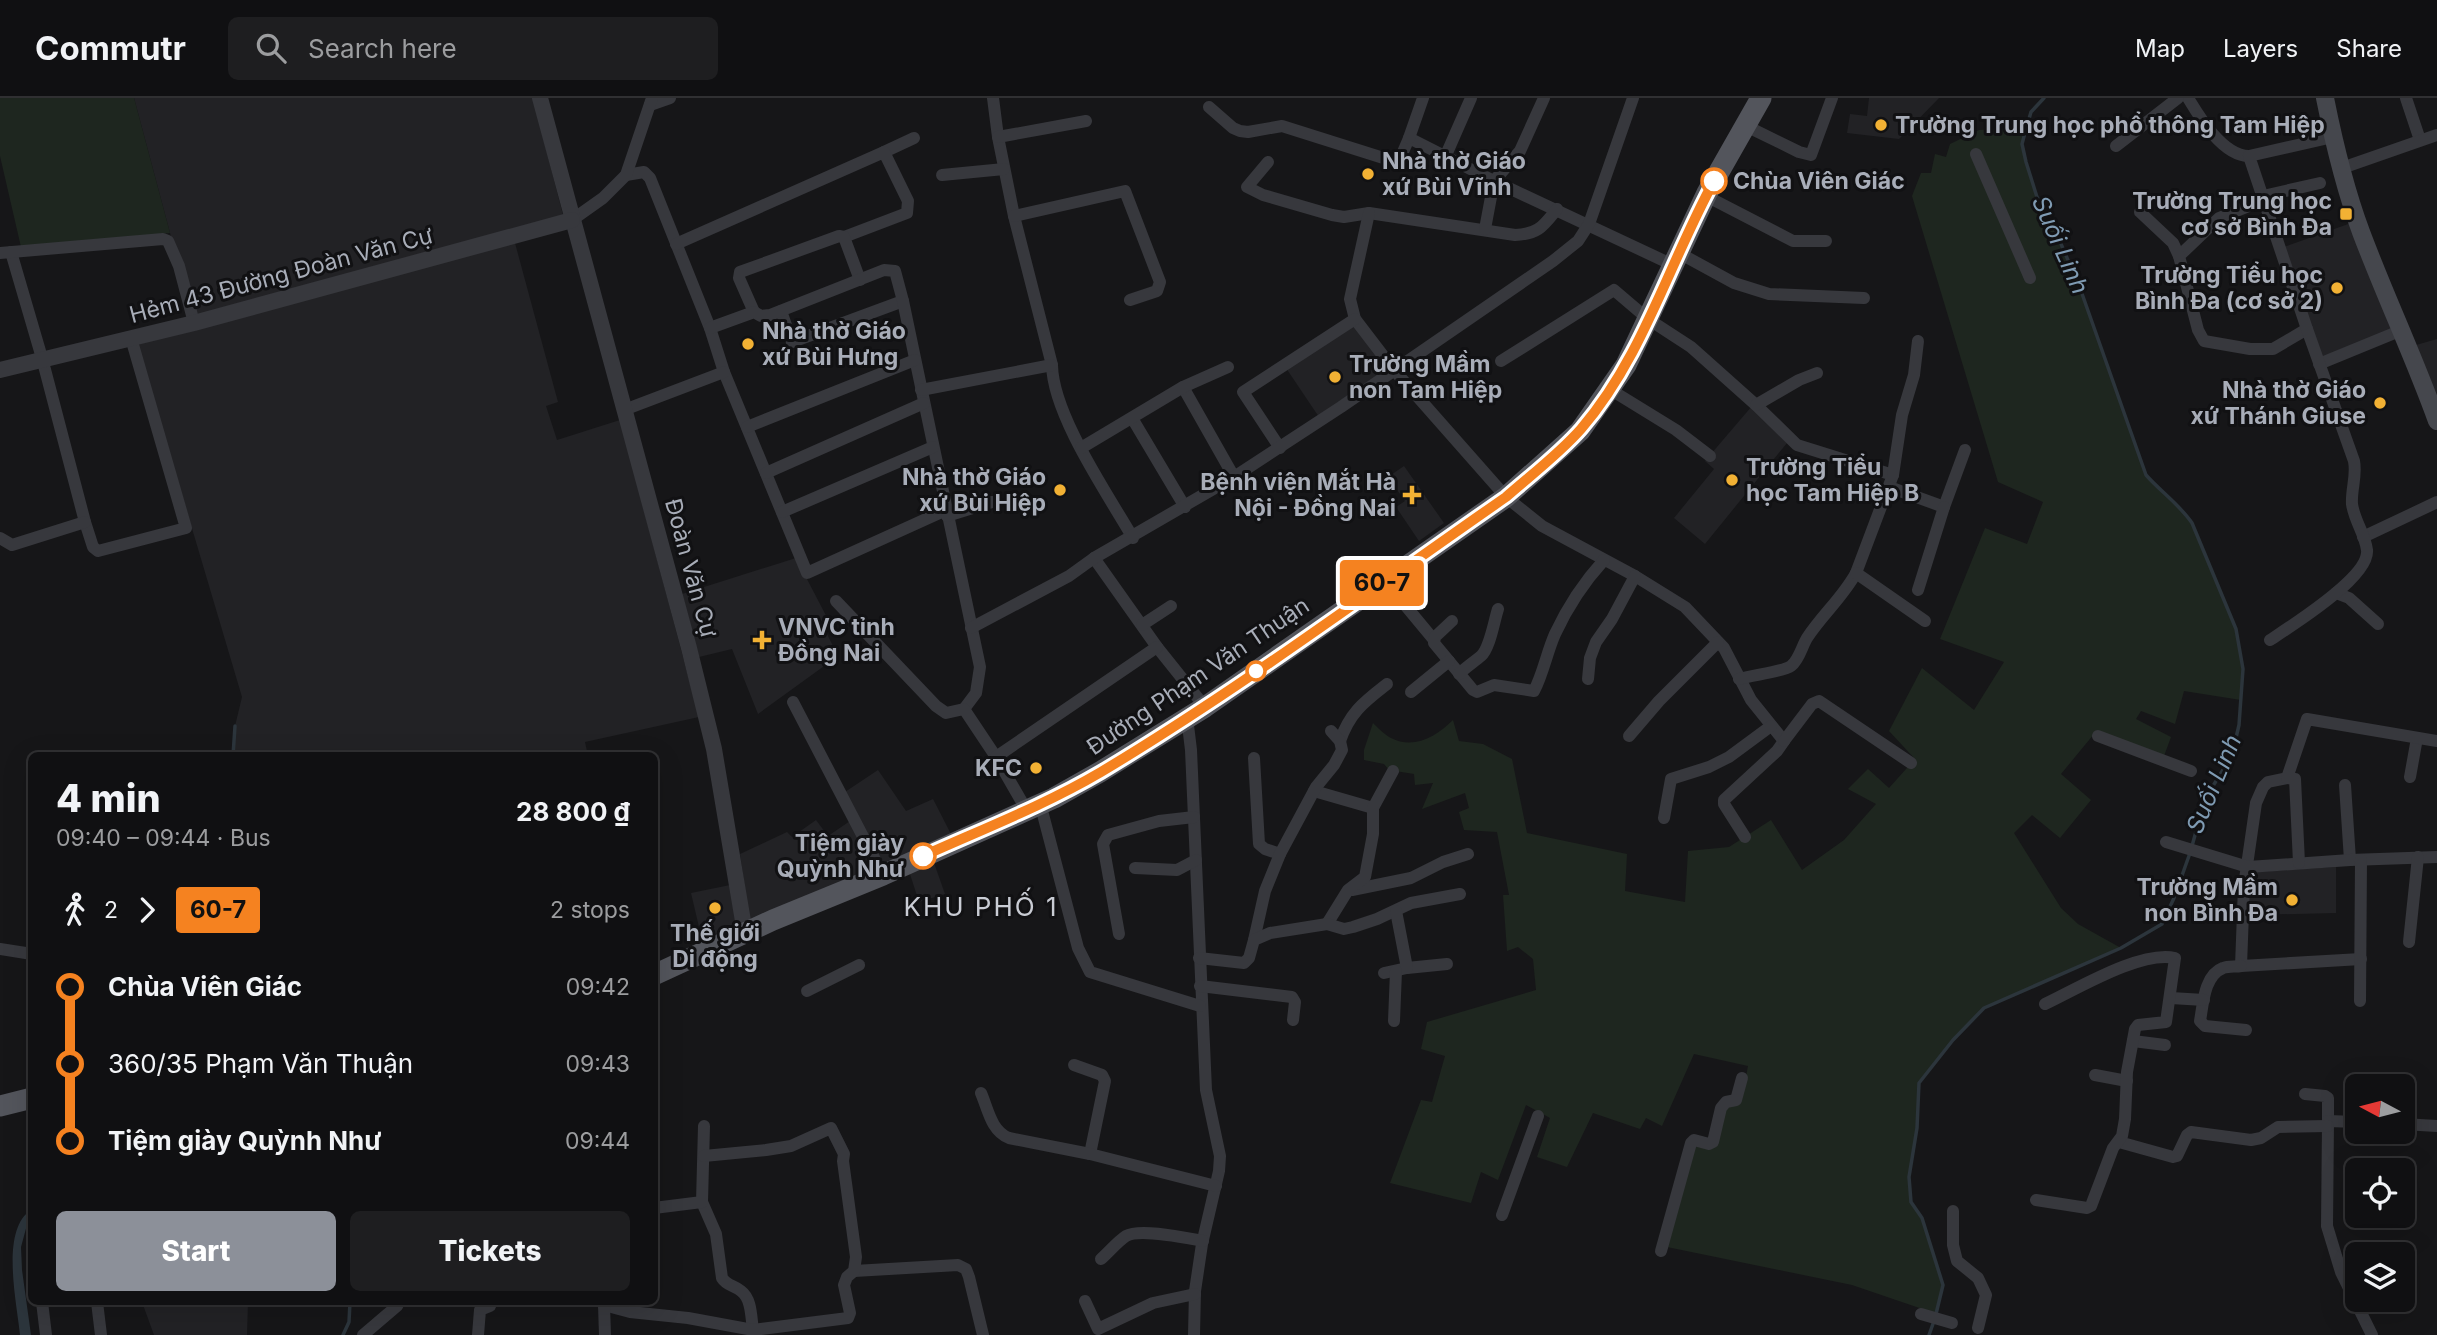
<!DOCTYPE html>
<meta charset="utf-8">
<style>
:root{--surface:#101012;--page:#1e1e20;--text:#f1f3f6;--muted:#9c9d9f;--line:#303032;--accent:#8c9099}
body{margin:0;font-family:Inter,sans-serif;background:var(--page);color:var(--text);height:100vh;display:flex;flex-direction:column;font-size:26px;white-space:nowrap}
*{box-sizing:border-box;margin:0}
p{font-size:23px;color:var(--muted)}
.icon{flex:none;width:38px;height:38px;fill:none;stroke:currentColor;stroke-width:2;stroke-linecap:round;stroke-linejoin:round}
.map{position:relative;flex:1;overflow:hidden}
.sheet{position:absolute;left:28px;top:654px;width:630px;height:553px;display:flex;flex-direction:column;background:var(--surface);border-radius:10px;box-shadow:0 7px 28px #0002,0 0 0 2px var(--line)}
.sheet>*{flex:none}
.badge{padding:0 14px;border-radius:5px;font-size:24px;line-height:46px}
.needle{width:46px;rotate:277deg}
.tools{position:absolute;left:2345px;top:976px;display:grid;gap:14px}
.tools a{display:grid;place-items:center;width:70px;height:70px;border-radius:10px;background:var(--surface);box-shadow:0 7px 28px #0002,0 0 0 2px var(--line);font-size:35px}
.map>.badge{position:absolute;translate:-50% -50%;box-shadow:0 0 0 4px #fff}
.legs{display:flex;align-items:center;gap:10px;height:77px;padding:0 28px;font-size:23px}
.legs p{margin-inline-start:auto}
.headline{display:flex;align-items:center;justify-content:space-between;height:119px;padding:0 28px}
h1{font-size:38px;font-weight:800;line-height:52px}
.cta{display:flex;gap:14px;margin-top:auto;padding:14px 28px}
.cta a{flex:1;height:80px;border-radius:10px;background:var(--accent);color:#fff;font-size:28px;font-weight:800;line-height:80px;text-align:center}
.cta a+a{background:var(--page);color:var(--text)}
ul{padding:0 28px;list-style:none}
li{display:flex;align-items:center;gap:24px;height:77px;font-size:26px}
li i{display:grid;place-items:center;width:10px;height:100%;margin:0 9px;background:currentColor}
li i::after{content:'';width:18px;height:18px;margin:-9px;border:5px solid;border-radius:50%;background:var(--surface)}
li p{margin-inline-start:auto}
li:first-child i{background:linear-gradient(#0000 50%,currentColor 0)}
li:last-child i{background:linear-gradient(currentColor 50%,#0000 0)}
header{display:flex;align-items:center;gap:42px;box-sizing:border-box;height:98px;padding:0 35px;background:var(--surface);border-bottom:2px solid var(--line)}
header strong{font-size:33px}
nav{display:flex;gap:38px;margin-inline-start:auto;font-size:24px}
.search{width:490px;height:63px;background:var(--page);display:flex;align-items:center;gap:18px;box-sizing:border-box;padding:0 24px;border-radius:10px;color:var(--muted);font-size:26px}
.map>svg:first-child{display:block}
</style>
<header>
<strong>Commutr</strong>
<div class="search"><svg class="icon" aria-label="search" viewBox="0 0 24 24"><circle cx="10" cy="10" r="6"/><path d="M15 15l6 6"/></svg>Search here</div>
<nav><a>Map</a><a>Layers</a><a>Share</a></nav>
</header>
<div class="map">
<svg width="2437" height="1237" viewBox="0 0 2437 1237">
<rect width="100%" height="100%" fill="#161618"/>
<g fill="#222225">
<polygon points="134,0 533,0 563,117 197,217 170,135"/>
<polygon points="1869,0 1939,0 1899,41 1847,35 1850,16 1867,18"/>
<polygon points="2351,125 2394,231 2321,260 2284,149"/>
<polygon points="515,145 558,304 546,308 557,342 620,322 699,619 585,644 588,658 233,658 235,628 242,599 137,245"/>
<polygon points="1354,226 1388,271 1319,319 1286,270"/>
<polygon points="2437,241 2437,300 2416,247"/>
<polygon points="1752,308 1787,345 1705,446 1674,420 1714,371 1705,363"/>
<polygon points="1404,368 1444,425 1419,443 1396,409 1405,403 1388,379"/>
<polygon points="796,460 833,531 826,534 838,558 758,616 732,551 699,559 682,496"/>
<polygon points="878,672 906,713 933,701 952,738 884,769 845,694"/>
<polygon points="816,722 828,738 850,723 876,773 750,825 740,756 787,734 792,739"/>
<polygon points="933,762 945,796 919,804 909,773"/>
<polygon points="2336,769 2336,815 2248,817 2250,778 2253,774"/>
<polygon points="730,787 738,831 703,846 691,795"/>
<polygon points="142,1204 248,1204 247,1237 154,1237"/>
</g>
<g fill="#1e261f">
<polygon points="0,0 134,0 170,135 21,149 0,58"/>
<path d="M2027,29L2022,46L2037,99L2049,118L2080,190L2146,377C2161,394 2179,406 2192,425L2236,531L2243,571L2241,602L2184,593L2175,626L2141,613L2136,621L2171,639L2164,658L2094,636L2061,676L2091,702L2060,740L2032,717L2014,735L2061,810L2078,826L2121,850L1984,910L1953,942L1919,985L1917,1030L1909,1079L1911,1103L1922,1120L1943,1187L1937,1216L1852,1187L1667,1149L1695,1047L1710,1050L1725,1011L1742,1001L1748,968L1694,956L1662,1028L1646,1020L1640,1031L1593,1015L1567,1069L1537,1059L1550,1020L1526,1007L1498,1082L1481,1074L1471,1105L1390,1085L1421,1002L1432,1004L1445,958L1421,951L1427,924L1536,892L1533,861L1518,849L1507,853L1503,797H1509L1497,734L1464,732L1459,714L1469,710L1465,695L1422,711L1433,685L1415,687L1414,676L1389,672L1384,666L1364,662V652L1373,625C1378,630 1385,637 1391,640C1414,652 1437,638 1453,622L1459,643L1483,646L1512,661L1527,735L1627,756L1625,793L1685,804L1688,753L1729,749L1771,722L1802,772L1844,742L1876,706L1848,691L1868,671L1889,690L1915,661L1889,633L1922,570L1974,612L2004,564L1940,541L1985,430L2027,446L2043,404L1998,384L1912,98L1921,75H1931L1935,56L1946,59L1950,46L1979,32Z"/>
</g>
<path fill="#2c353c" d="M31,1112L21,1149L22,1172L31,1237H20C17,1205 0,1132 31,1112Z"/>
<g fill="none" stroke-linecap="round" stroke-linejoin="round">
<g stroke="#2c353c" stroke-width="3.5">
<path d="M2044,0L2031,14L2026,31L2022,46L2026,64L2037,99L2049,118L2080,190L2146,377C2161,394 2179,406 2192,425L2236,531L2243,571L2239,627L2232,657L2205,701L2192,748"/>
<polyline points="233,658 235,628"/>
<polyline points="1936,1216 1943,1187 1922,1120 1911,1104 1909,1079 1917,1030 1919,985 1953,942 1984,910 2121,850 2162,826 2174,800 2190,755"/>
<polyline points="343,1237 349,1224 350,1204"/>
<polyline points="1929,1237 1934,1223"/>
</g>
<g stroke="#37383d" stroke-width="12">
<path d="M993,0L998,39L1014,118L1052,267C1053,317 1107,395 1133,440"/>
<path d="M2188,0C2200,20 2223,58 2249,58"/>
<polyline points="2406,0 2420,42"/>
<polyline points="650,7 670,0"/>
<polyline points="1209,9 1233,30 1240,33 1248,34 1282,28 1396,64 1400,61 1409,40 1494,83 1673,167"/>
<polyline points="1744,27 1799,54 1811,57 1832,0"/>
<polyline points="998,39 1086,23"/>
<polyline points="1409,40 1423,0"/>
<polyline points="2116,48 2178,0"/>
<polyline points="884,54 914,40"/>
<polyline points="1976,56 2030,180"/>
<polyline points="1446,57 1471,0"/>
<path d="M1268,64L1247,89L1263,97L1332,117L1344,119L1369,115L1515,137C1539,136 1543,128 1557,111"/>
<polyline points="2342,70 2437,37"/>
<polyline points="626,77 644,74 650,80 710,230 724,274 807,475 946,412"/>
<polyline points="942,77 1004,71"/>
<polyline points="1494,83 1520,53 1544,0"/>
<polyline points="1706,98 1793,143 1826,143"/>
<polyline points="2263,98 2320,85"/>
<polyline points="2264,102 2219,120 2179,158 2198,232 2204,243 2250,251 2273,251 2307,231"/>
<polyline points="2140,114 2173,145 2179,158"/>
<polyline points="1369,115 1350,201 1355,221 1394,272 1506,399 1542,428 1635,478 1685,509 1724,550 1751,602 1784,643 1777,653 1724,702 1724,706 1745,739"/>
<polyline points="1014,118 1125,93 1160,184 1157,193 1130,202"/>
<polyline points="572,122 603,100 626,77 652,0"/>
<polyline points="1485,131 1494,83"/>
<polyline points="676,146 884,54 908,103 907,115 844,139"/>
<polyline points="11,154 42,260 85,424 93,449 98,453 186,430 131,240"/>
<polyline points="0,155 163,141 168,143 179,168 194,225"/>
<polyline points="1679,155 1734,185 1769,196 1864,200"/>
<polyline points="781,213 792,244 903,203"/>
<polyline points="754,214 739,180 740,174 839,138 844,139 860,182"/>
<polyline points="710,230 754,214 761,218 770,217 884,172 895,173 903,203 980,569 976,595 964,611"/>
<path d="M1501,263L1614,192L1648,221L1691,249L1756,307L1797,347L1893,377L1856,475C1843,499 1822,517 1807,540C1802,548 1799,562 1791,568C1783,574 1751,577 1739,581"/>
<polyline points="2319,266 2402,232"/>
<polyline points="1183,289 1234,379"/>
<polyline points="921,292 1052,267"/>
<polyline points="1611,292 1676,332 1710,358"/>
<polyline points="1756,307 1799,282 1817,275"/>
<polyline points="624,312 724,274"/>
<polyline points="1132,320 1185,409"/>
<polyline points="747,329 915,262"/>
<polyline points="1081,350 1183,289 1228,269"/>
<polyline points="1280,350 1243,294 1355,221"/>
<polyline points="766,375 924,305"/>
<polyline points="1893,377 1902,317 1914,277 1918,243"/>
<polyline points="1889,389 1944,409 1965,352"/>
<polyline points="782,414 933,349"/>
<polyline points="947,418 992,404"/>
<polyline points="2363,439 2437,404"/>
<polyline points="0,440 12,447 85,424"/>
<polyline points="1094,460 1157,549 1205,609"/>
<polyline points="1856,475 1925,523"/>
<polyline points="1385,483 1434,542"/>
<polyline points="1918,492 1944,409"/>
<polyline points="2336,495 2349,500 2378,526"/>
<polyline points="836,503 936,608 946,615 964,611 996,659 1026,711"/>
<path d="M1452,523L1435,539L1434,545L1473,592L1477,594L1494,587L1534,593C1543,576 1547,554 1555,536C1568,508 1584,484 1604,462"/>
<polyline points="1142,527 1171,508"/>
<polyline points="971,530 1069,478 1094,460 1234,379 1341,309 1553,163 1578,143 1589,126 1633,0"/>
<path d="M2270,542C2291,528 2370,479 2367,452C2365,436 2354,422 2352,406C2351,391 2357,378 2354,363L2307,231L2249,58L2333,39"/>
<path d="M1459,576C1466,569 1474,564 1481,558C1490,550 1494,523 1498,511"/>
<polyline points="1588,581 1590,560 1596,544 1612,521 1635,478"/>
<polyline points="1411,594 1449,563"/>
<polyline points="793,604 883,777"/>
<polyline points="1187,619 1191,652 1206,992 1220,1058 1219,1073 1202,1146 1195,1193 1194,1237"/>
<polyline points="1629,638 1659,603 1718,544"/>
<polyline points="2098,638 2191,673"/>
<path d="M1340,643C1350,614 1364,604 1387,586"/>
<polyline points="1784,643 1812,606 1819,603 1911,665"/>
<polyline points="996,659 1157,549"/>
<polyline points="1254,660 1259,746 1265,751 1280,756"/>
<polyline points="2410,679 2417,640"/>
<polyline points="2287,680 2268,684 2263,689 2256,705 2244,788 2241,868 2361,861"/>
<polyline points="2345,687 2350,762"/>
<polyline points="1314,693 1373,710"/>
<polyline points="1040,705 1078,850 1090,874 1200,908"/>
<polyline points="1664,720 1671,681 1709,669 1729,659 1771,628"/>
<polyline points="2166,744 2248,769 2350,762 2437,759"/>
<polyline points="2299,765 2295,681 2287,680 2307,621 2437,643"/>
<polyline points="1135,770 1177,772 1196,762"/>
<polyline points="1352,792 1411,780 1443,764 1468,756"/>
<polyline points="1327,826 1348,792 1365,779 1373,736 1373,710 1393,673"/>
<polyline points="1119,836 1103,746 1108,737 1159,723 1194,719"/>
<polyline points="1254,842 1265,793 1280,756 1316,689 1334,667 1342,652 1340,643 1331,633"/>
<polyline points="2409,844 2418,759"/>
<polyline points="0,851 32,856"/>
<polyline points="1199,860 1244,865 1249,860 1254,842 1270,835 1327,826 1344,831 1353,829 1377,821 1411,805 1460,796"/>
<path d="M2241,868C2236,869 2228,868 2223,870C2204,877 2203,907 2200,923L2205,928L2246,932"/>
<polyline points="1407,870 1447,866"/>
<polyline points="1384,875 1407,870 1396,813"/>
<polyline points="1200,888 1292,899 1295,904 1293,922"/>
<polyline points="807,893 859,867"/>
<polyline points="2171,900 2204,902"/>
<polyline points="2360,903 2361,762"/>
<polyline points="1394,923 1396,873"/>
<polyline points="2133,943 2165,947"/>
<polyline points="1074,967 1102,977 1105,983 1090,1056"/>
<polyline points="2095,977 2127,983"/>
<path d="M981,995C988,1011 991,1033 1009,1040L1090,1056L1216,1088"/>
<polyline points="2305,996 2325,998 2328,1000 2328,1023"/>
<polyline points="2357,1024 2328,1023 2327,1128 2341,1174 2372,1237"/>
<polyline points="2403,1026 2437,1028"/>
<polyline points="2119,1044 2173,1059 2177,1058 2187,1037 2191,1034 2251,1042 2261,1040 2278,1029 2328,1028"/>
<path d="M2036,1102L2087,1110L2091,1108L2113,1050L2122,1038L2125,1021L2127,974L2135,931L2138,927L2166,924L2175,860C2141,852 2077,891 2045,906"/>
<path d="M702,1104L716,1136L722,1180C727,1188 734,1187 741,1193C752,1201 751,1220 753,1232"/>
<polyline points="654,1110 702,1104 704,1028"/>
<polyline points="1953,1113 1953,1147 1957,1163 1978,1180 1986,1197 1978,1230"/>
<polyline points="1502,1117 1538,1018"/>
<polyline points="1661,1153 1691,1045 1694,1042 1709,1046 1713,1044 1721,1010 1726,1004 1736,1002 1742,980"/>
<polyline points="2403,1160 2408,1157"/>
<path d="M1101,1161C1109,1154 1117,1144 1126,1138C1140,1130 1186,1140 1203,1143"/>
<polyline points="854,1173 958,1167 966,1171 969,1179 983,1237"/>
<polyline points="1085,1203 1098,1231 1153,1205 1195,1196"/>
<polyline points="42,1204 46,1237"/>
<polyline points="97,1204 101,1237"/>
<polyline points="602,1204 604,1207 630,1214 688,1220 753,1232 848,1220 850,1215 844,1187 847,1179 854,1173 856,1159 843,1063 844,1056 831,1030 791,1048 766,1052 704,1058"/>
<polyline points="604,1207 605,1237"/>
<polyline points="1921,1216 1952,1225"/>
<polyline points="363,1237 397,1208 399,1204"/>
<polyline points="478,1237 480,1212 490,1208 491,1204"/>
</g>
<g stroke="#37383d" stroke-width="16">
<polyline points="540,0 689,550 714,651 745,835"/>
<polyline points="0,272 194,225 572,122"/>
</g>
<path stroke="#45474d" stroke-width="18" d="M2325,0C2334,45 2345,91 2361,134C2385,198 2414,259 2437,323"/>
<g stroke="#53555c" stroke-width="21">
<polyline points="654,877 773,822 883,777 1054,700 1100,674 1205,609 1506,399 1580,333 1626,267 1707,95 1761,0"/>
<polyline points="0,1008 32,1000"/>
</g>
</g>
<g fill="none" stroke-linecap="round" stroke-linejoin="round">
<defs>
<path id="line-1" d="M923,758C983,731 1045,707 1101,674C1241,590 1372,492 1506,399C1531,377 1559,356 1581,331C1643,259 1669,165 1714,83"/>
</defs>
<use href="#line-1" stroke="#fff" stroke-width="16"/>
<use href="#line-1" stroke="#f58220" stroke-width="10"/>
</g>
<g fill="#f2b134" stroke="#111113" stroke-width="2.5">
<circle cx="1881" cy="27" r="7"/>
<circle cx="1368" cy="76" r="7"/>
<rect x="2339" y="109" width="14" height="14" rx="3.5"/>
<circle cx="2337" cy="190" r="7"/>
<circle cx="748" cy="246" r="7"/>
<circle cx="1335" cy="279" r="7"/>
<circle cx="2380" cy="305" r="7"/>
<circle cx="1732" cy="382" r="7"/>
<circle cx="1060" cy="392" r="7"/>
<path d="M1408.5 386.5h7v7h7v7h-7v7h-7v-7h-7v-7h7z"/>
<path d="M758.5 531.5h7v7h7v7h-7v7h-7v-7h-7v-7h7z"/>
<circle cx="1036" cy="670" r="7"/>
<circle cx="2292" cy="802" r="7"/>
<circle cx="715" cy="810" r="7"/>
</g>
<g fill="#fff" stroke="#f58220" stroke-width="3.5">
<circle cx="1714" cy="83" r="12"/>
<circle cx="1256" cy="573" r="9"/>
<circle cx="923" cy="758" r="12"/>
</g>
<g text-anchor="middle" stroke-width="6" stroke-linejoin="round" paint-order="stroke">
<g font-size="23" font-weight="bold" fill="#a8adb8" stroke="#111113" text-anchor="end">
<text x="1895" y="35" text-anchor="start">Trường Trung học phổ thông Tam Hiệp</text>
<text x="1382" y="71" text-anchor="start">Nhà thờ Giáo<tspan x="1382" dy="26">xứ Bùi Vĩnh</tspan></text>
<text x="2332" y="111">Trường Trung học<tspan x="2332" dy="26">cơ sở Bình Đa</tspan></text>
<text x="2323" y="185">Trường Tiểu học<tspan x="2323" dy="26">Bình Đa (cơ sở 2)</tspan></text>
<text x="762" y="241" text-anchor="start">Nhà thờ Giáo<tspan x="762" dy="26">xứ Bùi Hưng</tspan></text>
<text x="1349" y="274" text-anchor="start">Trường Mầm<tspan x="1349" dy="26">non Tam Hiệp</tspan></text>
<text x="2366" y="300">Nhà thờ Giáo<tspan x="2366" dy="26">xứ Thánh Giuse</tspan></text>
<text x="1746" y="377" text-anchor="start">Trường Tiểu<tspan x="1746" dy="26">học Tam Hiệp B</tspan></text>
<text x="1046" y="387">Nhà thờ Giáo<tspan x="1046" dy="26">xứ Bùi Hiệp</tspan></text>
<text x="1396" y="392">Bệnh viện Mắt Hà<tspan x="1396" dy="26">Nội - Đồng Nai</tspan></text>
<text x="778" y="537" text-anchor="start">VNVC tỉnh<tspan x="778" dy="26">Đồng Nai</tspan></text>
<text x="1022" y="678">KFC</text>
<text x="2278" y="797">Trường Mầm<tspan x="2278" dy="26">non Bình Đa</tspan></text>
<text x="715" y="843" text-anchor="middle">Thế giới<tspan x="715" dy="26">Di động</tspan></text>
</g>
<g font-size="23" font-weight="bold" fill="#a8adb8" stroke="#111113" text-anchor="start">
<text x="1733" y="91">Chùa Viên Giác</text>
<text x="904" y="753" text-anchor="end">Tiệm giày<tspan x="904" dy="26">Quỳnh Như</tspan></text>
</g>
<g font-size="23" fill="#a8adb8" stroke="#111113">
<text transform="translate(281 177) rotate(-15)" y="8">Hẻm 43 Đường Đoàn Văn Cự</text>
<text transform="translate(691 470) rotate(75)" y="8">Đoàn Văn Cự</text>
<text transform="translate(1198 578) rotate(-34)" y="8">Đường Phạm Văn Thuận</text>
</g>
<g font-size="24" font-style="italic" fill="#7f9bb3" stroke="#111113">
<text transform="translate(2060 147) rotate(66)" y="8">Suối Linh</text>
<text transform="translate(2214 686) rotate(-67)" y="8">Suối Linh</text>
</g>
<g font-size="26" letter-spacing="2" fill="#c9ccd4" stroke="#111113">
<text x="981" y="818">KHU PHỐ 1</text>
</g>
</g>
</svg>
<div class="tools">
<a><svg class="needle" viewBox="-14 -14 28 28"><path d="M0-13l5 13h-10z" fill="#e53935"/><path d="M0 13l5-13h-10z" fill="#9c9d9f"/></svg></a>
<a><svg class="icon" aria-label="locate" viewBox="0 0 24 24"><circle cx="12" cy="12" r="6"/><path d="M12 2v4M12 18v4M2 12h4M18 12h4"/></svg></a>
<a><svg class="icon" aria-label="layers" viewBox="0 0 24 24"><path d="M12 4l9 5-9 5-9-5zM3 14l9 5 9-5"/></svg></a>
</div>
<b class="badge" style="left:1382px;top:485px;background:#f58220;color:#111">60-7</b>
<section class="sheet">
<div class="headline"><div><h1>4 min</h1><p>09:40 – 09:44 · Bus</p></div><b>28 800 ₫</b></div>
<div class="legs"><svg class="icon" aria-label="walk" viewBox="0 0 24 24"><circle cx="13" cy="4" r="2"/><path d="M13 8l-2 6 4 7M11 14l-3 7M7 12l3-4h3l4 4"/></svg>2<svg class="icon" aria-label="forward" viewBox="0 0 24 24"><path d="M9 5l7 7-7 7"/></svg><b class="badge" style="background:#f58220;color:#111">60-7</b><p>2 stops</p></div>
<ul>
<li><i style="color:#f58220"></i><b>Chùa Viên Giác</b><p>09:42</p></li>
<li><i style="color:#f58220"></i><span>360/35 Phạm Văn Thuận</span><p>09:43</p></li>
<li><i style="color:#f58220"></i><b>Tiệm giày Quỳnh Như</b><p>09:44</p></li>
</ul>
<div class="cta"><a>Start</a><a>Tickets</a></div>
</section>
</div>
